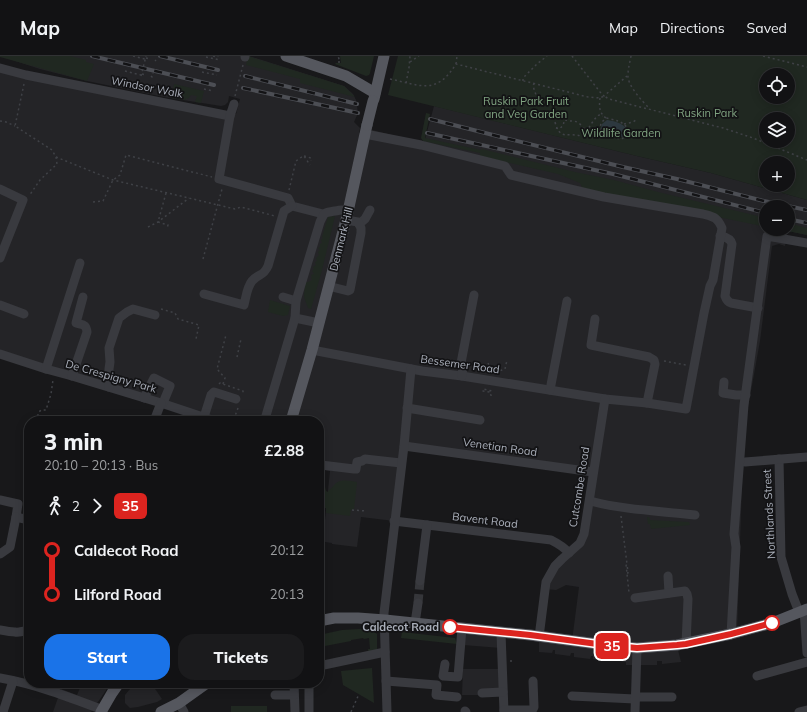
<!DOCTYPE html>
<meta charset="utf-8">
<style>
:root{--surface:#121214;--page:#1b1b1d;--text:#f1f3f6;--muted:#9c9ea0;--line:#313234;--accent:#1a73e8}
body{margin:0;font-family:Mulish,sans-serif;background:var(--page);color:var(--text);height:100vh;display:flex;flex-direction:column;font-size:15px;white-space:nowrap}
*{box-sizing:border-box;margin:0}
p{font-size:13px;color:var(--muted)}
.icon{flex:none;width:22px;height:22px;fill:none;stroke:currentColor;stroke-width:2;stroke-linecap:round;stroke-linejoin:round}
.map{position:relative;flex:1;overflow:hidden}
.panel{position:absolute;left:24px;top:360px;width:300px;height:272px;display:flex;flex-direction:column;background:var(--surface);border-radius:16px;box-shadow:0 2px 10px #0003,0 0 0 1px var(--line)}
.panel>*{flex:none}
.badge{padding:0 8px;border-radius:6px;font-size:14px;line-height:26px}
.buttons{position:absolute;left:759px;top:12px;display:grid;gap:8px}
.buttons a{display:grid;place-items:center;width:36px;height:36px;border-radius:50%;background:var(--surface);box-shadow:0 2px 10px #0003,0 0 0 1px var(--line);font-size:20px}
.map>.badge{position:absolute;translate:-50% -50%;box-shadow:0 0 0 2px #fff}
.legs{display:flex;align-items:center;gap:6px;height:44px;padding:0 20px;font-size:13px}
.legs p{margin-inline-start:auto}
.headline{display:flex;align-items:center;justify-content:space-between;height:68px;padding:0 20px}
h1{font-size:22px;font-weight:800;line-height:30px}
.action{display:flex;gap:8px;margin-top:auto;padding:8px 20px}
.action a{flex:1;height:46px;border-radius:16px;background:var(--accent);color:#fff;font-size:16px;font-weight:800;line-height:46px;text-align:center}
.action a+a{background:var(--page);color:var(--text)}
ul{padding:0 20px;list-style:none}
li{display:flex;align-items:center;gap:14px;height:44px;font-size:15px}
li i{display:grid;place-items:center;width:6px;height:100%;margin:0 5px;background:currentColor}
li i::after{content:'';width:10px;height:10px;margin:-5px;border:3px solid;border-radius:50%;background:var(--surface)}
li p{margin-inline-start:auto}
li:first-child i{background:linear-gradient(#0000 50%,currentColor 0)}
li:last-child i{background:linear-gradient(currentColor 50%,#0000 0)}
header{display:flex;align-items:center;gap:24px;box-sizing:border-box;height:56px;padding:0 20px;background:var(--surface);border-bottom:1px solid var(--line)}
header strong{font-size:19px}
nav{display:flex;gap:22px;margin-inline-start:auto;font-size:14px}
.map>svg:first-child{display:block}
</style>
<header>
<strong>Map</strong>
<nav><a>Map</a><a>Directions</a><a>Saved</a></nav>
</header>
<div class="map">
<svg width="807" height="656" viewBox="0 0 807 656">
<rect width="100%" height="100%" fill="#18181a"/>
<g fill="#242427" fill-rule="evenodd">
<path d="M0,0H249L344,30L353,38L356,44L358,57L354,66L360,72L359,77L371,79L372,74L424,87L434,50L637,100L711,117L807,144V179L788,175L785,190L779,188L772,190L760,285L745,368L743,398L737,576L677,590L681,606L671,607L662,608V605H657V609H626V606L619,605V602H616V605H603L593,603V600H591L590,603L574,601V597H571L570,600L555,598V594H553L552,597L539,596V581L572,585L579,531L566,529L556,534L545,533L546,526L580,487L593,416L406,390L394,465L361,461L357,491L332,488V487L319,485V464H325L330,415L319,413V365H210L0,298V12L158,46L236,58L240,43L229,40L228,46L225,49L221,50L164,41L87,25L40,13ZM766,151H788V173H766Z"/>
<polygon points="464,572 501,577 501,592 463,589"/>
<polygon points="463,613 502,613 503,639 462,639"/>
<polygon points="82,627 111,627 91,656 53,656 61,633 77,639"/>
<polygon points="135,627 151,627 162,643 157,646 138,651 130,652 125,647 125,639"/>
</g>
<g fill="#202821" fill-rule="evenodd">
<polygon points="0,0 70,0 86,4 86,6 94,8 87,25 0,1"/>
<polygon points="248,0 344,30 355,41 300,27 300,23 246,9"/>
<polygon points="340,0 374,0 370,17 369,19 366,20 335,8 336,7 341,7"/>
<path d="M398,0H807V144L711,117L637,100L388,39ZM766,19H788V41H766ZM766,63H788V85H766ZM766,107H788V129H766Z"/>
<polygon points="174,28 204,35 201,47 195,46 197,40 191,39 188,43 186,42 186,44 172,42"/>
<polygon points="426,57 430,58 425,82 481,94 482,93 575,116 614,124 658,136 766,162 766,171 583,133 580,127 558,118 480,100 480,97 423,85 421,82"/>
<polygon points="335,160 322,214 311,253 308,252 304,241 305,226 308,226 312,224 311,222 312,221 311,219 314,218 312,215 314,213 313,211 316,209 315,206 317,205 316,202 319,199 318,196 320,194 318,192 320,191 320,188 322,187 321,184 323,182 322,181 328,161"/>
<polygon points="788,167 807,172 807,179 778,173 788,173"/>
<polygon points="270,244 290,250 288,259 283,260 268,256"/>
<path d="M319,423L324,427L326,435L328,436L329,434C332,432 333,430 336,427C342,423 350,425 357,426L354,453L351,454L350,460L326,457V452L319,453Z"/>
<polygon points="647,461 649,461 650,464 689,466 690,469 651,473 650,468 648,468"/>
<polygon points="360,573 372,574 377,578 377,596 369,597 368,593 370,593 369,582 364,583 363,582 351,584 351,585 325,590 325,588 319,589 319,579 342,574"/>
<polygon points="402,576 455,582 457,588 401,582"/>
<polygon points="372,612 374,647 343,629 341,615"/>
<rect x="231" y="650" width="36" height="6"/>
</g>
<path fill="#2d383f" d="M607,64C615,65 622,67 627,73V78L622,81C613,81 608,78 601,73L602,68Z"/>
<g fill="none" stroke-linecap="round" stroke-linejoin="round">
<polyline stroke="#35363a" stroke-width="9" stroke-dasharray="9 4.5" stroke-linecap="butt" points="418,547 420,525"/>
<g stroke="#3f4146" stroke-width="1.5" stroke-dasharray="2 3" stroke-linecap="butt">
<polyline points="133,0 145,3"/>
<polyline points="213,0 217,1 218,0"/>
<polyline points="572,0 600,36 604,40 627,20"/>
<path d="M631,0C630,6 628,12 628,19C627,29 642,45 649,52"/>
<polyline points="763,0 807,11"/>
<polyline points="206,1 220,4"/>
<polyline points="146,2 150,3"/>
<polyline points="155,4 156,5"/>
<polyline points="338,6 340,6 338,0"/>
<polyline points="410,6 419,0"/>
<polyline points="456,8 457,0"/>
<polyline points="125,15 141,19"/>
<polyline points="202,16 217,19"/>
<polyline points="142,18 146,19"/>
<polyline points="151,20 152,21 153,17"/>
<path d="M390,23C420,29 436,40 456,8L588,41L600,42L604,40L609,43L723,72L753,82L807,104"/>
<polyline points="523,25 523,22 537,8 547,0"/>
<polyline points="406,27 409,12 410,0"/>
<polyline points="534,27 533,30 538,45"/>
<polyline points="24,28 15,70 52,94 56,101 57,108 40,124 29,140"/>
<polyline points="204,33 213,35"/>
<polyline points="235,40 243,9"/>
<path d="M600,42C599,50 599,57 606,62L601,67L600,73C607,79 612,82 622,83L627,78L628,73C623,65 615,64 606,62"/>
<polyline points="0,65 6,66 15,70"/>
<path d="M555,66C560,85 567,76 581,80C589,75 591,65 599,59L603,60"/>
<polyline points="624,68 633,66 636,64"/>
<path d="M556,72L559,73C563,70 564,68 564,64H566C570,66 575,64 579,67C582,70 582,73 587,73C592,74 595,71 600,73"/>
<polyline points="304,100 311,102 311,105"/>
<polyline points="56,101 113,124 235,153 241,151 275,160"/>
<polyline points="289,134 296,105 303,100 304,100 310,109"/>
<polyline points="166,137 158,166 168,169 167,172"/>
<polyline points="93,146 103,145 113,124 120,119 126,99 212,121"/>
<polyline points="148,171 158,166 189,142"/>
<polyline points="203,203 222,133"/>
<polyline points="161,253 175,257 178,263 199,269 196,283 195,283"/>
<polyline points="237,301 241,283"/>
<polyline points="664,305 686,309"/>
<polyline points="488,307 493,316"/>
<polyline points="496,317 499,315 505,313 507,304"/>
<polyline points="219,328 220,327 243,335 243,337"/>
<polyline points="223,328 225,322 217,313 226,279"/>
<polyline points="491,340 491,339 490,338 490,336 483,335 483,333 492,335 493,333"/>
<polyline points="238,352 235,360 251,365"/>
<polyline points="36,365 39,356 41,354 46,354 51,338 53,324"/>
<polyline points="352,454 366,455"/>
<polyline points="621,460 627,508 626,508 629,537"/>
<polyline points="627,517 628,517 627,508"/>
<polyline points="510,605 515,605"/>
<polyline points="351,656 359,638"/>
</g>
<g stroke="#393a3f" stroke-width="9">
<polyline points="245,1 245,0"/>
<polyline points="0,12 26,19 230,60"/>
<polyline points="234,48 230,60 219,123 288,142 292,150 323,158"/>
<polyline points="0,133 23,144 0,202"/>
<polyline points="359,168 365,163 370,154"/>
<path d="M720,180C726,181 731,183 732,188L725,240C726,243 728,246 731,247L758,252"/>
<polyline points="328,230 348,235 350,234 361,177 361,172 358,166 346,164"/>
<path d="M204,238L244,249C246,241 247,231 252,225C259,217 263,221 268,210L284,155L292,150"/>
<polyline points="283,241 296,245"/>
<polyline points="0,249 24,258"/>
<polyline points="295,262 319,267"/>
<polyline points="595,263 591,289 649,301 654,304 655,308 647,347"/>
<path d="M312,294L422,315L462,320L605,343L647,347L686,353L704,257L710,230L713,224L722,172C717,161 714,161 703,158L604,141L511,119L505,110L421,89L365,78"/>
<polyline points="0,298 46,313 72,320 161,347 215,365"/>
<polyline points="46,313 80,207"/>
<path d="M72,320L87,276C86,268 83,269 76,267L83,241"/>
<polyline points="462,320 463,310 461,307 474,239"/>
<polyline points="724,326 723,337 736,339 746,339"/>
<polyline points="109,331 109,313 110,306 109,292 119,262 127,256 133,253 155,259"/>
<polyline points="550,334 567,245"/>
<polyline points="144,342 154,322 170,330 163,347"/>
<polyline points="407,352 480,364"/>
<polyline points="204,361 211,339 214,336 236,343"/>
<path d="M265,363L295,262L296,245L320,166C325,155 324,157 335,155C342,154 341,153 348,155"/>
<polyline points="154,365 161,347"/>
<polyline points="404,390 593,416"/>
<polyline points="779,403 781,501 792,538 799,556"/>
<polyline points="745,406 807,401"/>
<polyline points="319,408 321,409 354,413 356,413 357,406 362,405 365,403 401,407"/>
<polyline points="0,444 18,448 16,461 29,464"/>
<path d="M590,445C624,454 660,455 695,459"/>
<path d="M394,465L551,484C559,488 564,491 569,497"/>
<polyline points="0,498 10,491 16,461"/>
<polyline points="668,520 669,537"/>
<polyline points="420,525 427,469"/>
<polyline points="635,542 685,535 687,538 688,543 686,588"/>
<polyline points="804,554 807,597"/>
<polyline points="415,567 418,547"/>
<path d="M0,574C5,575 10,576 15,576C20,577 24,574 29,575"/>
<polyline points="501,577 504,656"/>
<polyline points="731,578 736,491 734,478 744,349 767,180 807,187"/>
<polyline points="539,581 546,526 555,510 562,503 580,487 584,478 605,343"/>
<polyline points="445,608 443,620 458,621 462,572"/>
<polyline points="319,610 385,596"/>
<polyline points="757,620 807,606"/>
<path d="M0,622C35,628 69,641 103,654"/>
<polyline points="386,625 437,629 436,639 457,641"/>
<polyline points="294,627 295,656"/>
<polyline points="309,627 309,656"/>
<polyline points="482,637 503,636"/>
<polyline points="275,639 294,639"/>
<polyline points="572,640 635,643"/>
<polyline points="635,641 672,641"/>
<polyline points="179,647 184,656"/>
<polyline points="504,654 529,654 533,653 534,651 533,625"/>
<polyline points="465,655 466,656"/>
<polyline points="3,656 13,625"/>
<polyline points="387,656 384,557 404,390 411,313"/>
<polyline points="635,656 637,592"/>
<polyline points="799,656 807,654"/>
</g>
<g stroke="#55575e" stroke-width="11">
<polyline points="286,0 346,20 375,37"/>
<polyline points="374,43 384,0"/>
<polyline points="291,365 312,294 347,160 367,69"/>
<polyline points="319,565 334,562 358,562 385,564 530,579 605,589 637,592 677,589 731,578 772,567 807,553"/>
<polyline points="101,656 112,637 119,627"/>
<polyline points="161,656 179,647 207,627"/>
</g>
<defs>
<g id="rail">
<polyline points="92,0 214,29"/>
<polyline points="160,0 218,14"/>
<polyline points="245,20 357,48"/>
<polyline points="243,32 358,57"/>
<polyline points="430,63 501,81 623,111 677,123 764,145 807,154"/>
<polyline points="427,77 613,118 766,157"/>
<polyline points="788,163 807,167"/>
</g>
</defs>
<use href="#rail" stroke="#4c4e54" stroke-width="4"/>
<use href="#rail" stroke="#131315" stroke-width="2.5" stroke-dasharray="8" stroke-linecap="butt"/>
<polyline stroke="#3f4146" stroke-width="1.5" stroke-dasharray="2 3" stroke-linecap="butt" points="141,20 146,0"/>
<polyline stroke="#55575e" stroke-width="11" points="367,69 373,45"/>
</g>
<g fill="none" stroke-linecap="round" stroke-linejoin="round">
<defs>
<polyline id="line-1" points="450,571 530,579 605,589 637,592 677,589 686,588 731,578 772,567"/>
</defs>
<use href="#line-1" stroke="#fff" stroke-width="9"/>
<use href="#line-1" stroke="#dc241f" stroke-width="6"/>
</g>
<g fill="#fff" stroke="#dc241f" stroke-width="2">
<circle cx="772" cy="567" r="7"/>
<circle cx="450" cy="571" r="7"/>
</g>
<g text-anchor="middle" stroke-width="3.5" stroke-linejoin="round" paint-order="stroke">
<g font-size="11" fill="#aaafba" stroke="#131315">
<text transform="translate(147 31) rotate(11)" y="4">Windsor Walk</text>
<text transform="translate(341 183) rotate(-76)" y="4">Denmark Hill</text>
<text transform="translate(460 308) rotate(8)" y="4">Bessemer Road</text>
<text transform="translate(111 320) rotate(16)" y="4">De Crespigny Park</text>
<text transform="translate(500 391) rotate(8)" y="4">Venetian Road</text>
<text transform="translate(579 431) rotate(-81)" y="4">Cutcombe Road</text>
<text transform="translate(769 458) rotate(-93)" y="4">Northlands Street</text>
<text transform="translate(485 464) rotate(7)" y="4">Bavent Road</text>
</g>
<g font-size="11" fill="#81a582" stroke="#131315">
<text x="526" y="49">Ruskin Park Fruit<tspan x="526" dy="13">and Veg Garden</tspan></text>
<text x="707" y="61">Ruskin Park</text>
<text x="621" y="81">Wildlife Garden</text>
</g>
<g font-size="11" font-weight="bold" fill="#aaafba" stroke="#131315" text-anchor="end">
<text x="439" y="575">Caldecot Road</text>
</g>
</g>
</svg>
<div class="buttons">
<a><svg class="icon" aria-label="locate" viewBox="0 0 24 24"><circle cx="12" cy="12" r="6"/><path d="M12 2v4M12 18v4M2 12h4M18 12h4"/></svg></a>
<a><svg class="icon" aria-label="layers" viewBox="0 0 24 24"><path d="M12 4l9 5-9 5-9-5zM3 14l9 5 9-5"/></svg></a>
<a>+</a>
<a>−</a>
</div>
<b class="badge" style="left:612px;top:590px;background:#dc241f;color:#fff">35</b>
<section class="panel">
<div class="headline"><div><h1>3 min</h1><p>20:10 – 20:13 · Bus</p></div><b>£2.88</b></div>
<div class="legs"><svg class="icon" aria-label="walk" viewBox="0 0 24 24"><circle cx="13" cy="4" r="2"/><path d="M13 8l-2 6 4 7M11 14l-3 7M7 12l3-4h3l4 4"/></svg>2<svg class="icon" aria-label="forward" viewBox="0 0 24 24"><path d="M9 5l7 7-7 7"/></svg><b class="badge" style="background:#dc241f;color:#fff">35</b></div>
<ul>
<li><i style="color:#dc241f"></i><b>Caldecot Road</b><p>20:12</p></li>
<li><i style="color:#dc241f"></i><b>Lilford Road</b><p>20:13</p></li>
</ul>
<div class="action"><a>Start</a><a>Tickets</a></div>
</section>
</div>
